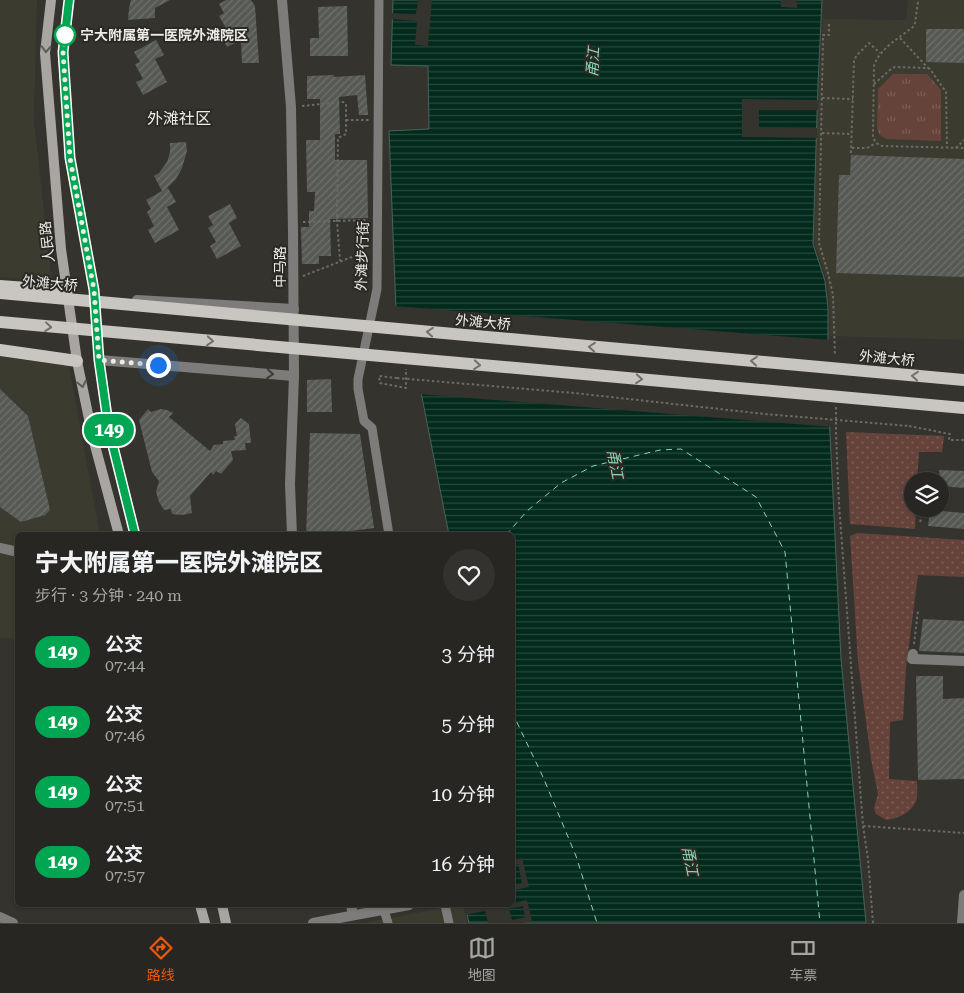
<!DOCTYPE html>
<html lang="zh">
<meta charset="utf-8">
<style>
:root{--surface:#272622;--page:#33322f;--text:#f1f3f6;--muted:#a4a5a5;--line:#434340;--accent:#ea580c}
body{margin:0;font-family:"Roboto Serif","Noto Sans SC",serif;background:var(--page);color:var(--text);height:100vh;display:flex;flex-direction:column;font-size:19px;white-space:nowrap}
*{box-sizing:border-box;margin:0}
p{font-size:16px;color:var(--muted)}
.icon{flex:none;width:28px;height:28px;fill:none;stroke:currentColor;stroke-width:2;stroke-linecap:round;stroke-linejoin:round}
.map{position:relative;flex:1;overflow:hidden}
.details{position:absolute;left:15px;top:532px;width:500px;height:375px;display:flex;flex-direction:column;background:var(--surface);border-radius:8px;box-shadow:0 1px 4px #0004,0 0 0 1px var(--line)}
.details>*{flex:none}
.badge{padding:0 10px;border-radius:16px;font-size:18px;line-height:32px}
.tools{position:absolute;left:904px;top:472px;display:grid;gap:10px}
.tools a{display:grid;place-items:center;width:45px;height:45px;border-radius:50%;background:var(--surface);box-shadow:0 1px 4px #0004,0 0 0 1px var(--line);font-size:25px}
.you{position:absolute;width:25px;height:25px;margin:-12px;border:4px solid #fff;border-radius:50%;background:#1a73e8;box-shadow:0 0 0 8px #1a73e833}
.map>.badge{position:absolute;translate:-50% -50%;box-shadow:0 0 0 2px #fff}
.round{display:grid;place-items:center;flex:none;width:52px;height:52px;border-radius:26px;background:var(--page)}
.headline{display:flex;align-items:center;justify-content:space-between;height:85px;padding:0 20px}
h1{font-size:24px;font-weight:800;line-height:38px}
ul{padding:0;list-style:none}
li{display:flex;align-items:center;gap:15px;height:70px;padding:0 20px}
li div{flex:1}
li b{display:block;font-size:19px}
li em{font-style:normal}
li .badge{min-width:55px;font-weight:700;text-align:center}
.tab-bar{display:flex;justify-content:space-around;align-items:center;height:70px;border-top:1px solid var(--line);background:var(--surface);font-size:14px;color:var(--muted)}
.tab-bar a{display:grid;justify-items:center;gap:2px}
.tab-bar .active{color:var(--accent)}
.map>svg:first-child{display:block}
</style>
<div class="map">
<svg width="964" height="923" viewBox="0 0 964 923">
<defs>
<pattern id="grass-tufts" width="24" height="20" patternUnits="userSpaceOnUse" patternTransform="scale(1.25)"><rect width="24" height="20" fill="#66433a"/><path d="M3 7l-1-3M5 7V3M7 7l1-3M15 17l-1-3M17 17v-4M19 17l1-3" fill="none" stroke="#7c5e56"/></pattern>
<pattern id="park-dots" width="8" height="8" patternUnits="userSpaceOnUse" patternTransform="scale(1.25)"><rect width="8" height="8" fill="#66433a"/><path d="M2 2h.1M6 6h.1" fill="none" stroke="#7c5e56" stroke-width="1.8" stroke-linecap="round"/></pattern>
<pattern id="water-rules" width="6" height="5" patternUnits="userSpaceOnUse" patternTransform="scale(1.25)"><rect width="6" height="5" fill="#022a1d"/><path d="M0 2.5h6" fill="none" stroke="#27493e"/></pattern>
<pattern id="building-hatch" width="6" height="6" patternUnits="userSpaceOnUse" patternTransform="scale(1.25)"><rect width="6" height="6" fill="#565954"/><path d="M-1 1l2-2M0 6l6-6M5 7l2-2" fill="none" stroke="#6e716d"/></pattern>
</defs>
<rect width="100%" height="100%" fill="#34332e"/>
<g fill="#3c3b2f">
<polygon points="0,0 37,0 34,120 52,282 0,277"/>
<polygon points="908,0 964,0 964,340 830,336 830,304 827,280 814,243 817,122 823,19 906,20"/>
<polygon points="0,356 69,366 100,535 18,535 17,639 0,638"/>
<polygon points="456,905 463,905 467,923 364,923"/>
</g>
<polygon fill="url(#grass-tufts)" points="893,74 927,74 941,90 941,141 886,139 879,134 877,128 878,89"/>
<g fill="url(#park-dots)">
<polygon points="846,432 944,436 942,452 919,452 917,481 912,481 912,509 916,509 915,529 850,524"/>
<path d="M857,533L964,540V577L918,575L906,668L903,720L890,722L889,779L917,781C917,787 918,796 916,801C911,813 897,819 886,820L876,814L874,808L878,794L871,759L858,662L850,536Z"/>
</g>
<polygon fill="url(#water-rules)" stroke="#48645a" points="393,0 822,0 818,84 813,244 825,281 828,308 828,393 841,659 866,923 469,923 465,905 512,905 512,535 449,535 422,397 396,310 389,131 429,129 428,66 391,65"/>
<g fill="#34332e" fill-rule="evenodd">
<polygon points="418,0 432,0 428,46 415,45 417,21 390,19 390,13 416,14"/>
<polygon points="781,0 797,0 797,8 781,7"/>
<polygon points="742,99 818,100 818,110 759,110 759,127 817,128 817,138 742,137"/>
<polygon points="394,306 831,340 832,427 419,394"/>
<polygon points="522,858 529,887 513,890 513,886 522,883 518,864 513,865 513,860"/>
<path d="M527,900L532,921L523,923H488L485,911L465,915L463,907L474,905H512L513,903ZM523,906L525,917L512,920L509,909Z"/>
</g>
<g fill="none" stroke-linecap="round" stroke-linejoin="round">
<g stroke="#86d6b5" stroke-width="1" stroke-dasharray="6 5" stroke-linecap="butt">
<polyline points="506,535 527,511 561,483 593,466 660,450 681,449 756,497 785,552 820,923"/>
<polyline points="512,712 543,777 576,856 597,923"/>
</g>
</g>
<g fill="url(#building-hatch)">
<polygon points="131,0 170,0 155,8 155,18 128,20 129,8"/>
<polygon points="226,0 251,0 255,6 259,63 242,63 241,40 227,47 220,34 227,30 219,16 224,13 219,4"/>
<polygon points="347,6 348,56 310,56 310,38 319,38 318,7"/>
<polygon points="926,29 964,29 964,63 926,62"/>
<polygon points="156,40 164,55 155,59 167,82 143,95 136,82 143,79 135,64 140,62 134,52"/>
<polygon points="334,75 334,77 365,75 368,115 359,115 357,95 339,97 340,134 335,134 335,160 367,160 368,218 330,219 331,256 319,256 319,264 302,264 301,227 309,227 309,211 314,211 315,192 307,192 306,140 320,140 320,99 307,99 307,76"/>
<polygon points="186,142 187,151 182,168 176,179 165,190 168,188 176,202 167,207 179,230 155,243 148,230 154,226 147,212 151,209 146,200 162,191 154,176 159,173 167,162 170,152 170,143"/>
<polygon points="851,155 964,159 964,277 836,273 839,175 850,175"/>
<polygon points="230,204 237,218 229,223 241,246 217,259 210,246 216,242 208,228 213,225 208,216"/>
<polygon points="331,379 332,412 307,412 307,380"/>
<polygon points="0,389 28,416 50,510 45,515 21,522 0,507"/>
<polygon points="148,409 151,412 161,409 167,410 173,413 169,417 210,451 214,445 223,444 223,441 235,440 234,436 237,436 235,424 241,418 249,424 251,443 245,443 246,450 231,451 233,460 221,474 216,471 213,475 211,472 190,496 192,513 182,515 172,514 171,509 164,510 159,502 156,492 159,481 152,472 139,420"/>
<polygon points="310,433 360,434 374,528 321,535 306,535"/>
<polygon points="939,470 964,471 964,488 940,486"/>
<polygon points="930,510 964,513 964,529 928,526"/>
<polygon points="923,619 964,621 964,653 919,651"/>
<polygon points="916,676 943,676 943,699 964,698 964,779 918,780"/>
</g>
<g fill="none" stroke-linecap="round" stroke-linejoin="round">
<g stroke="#6c6b67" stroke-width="2" stroke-dasharray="2.5 2.5" stroke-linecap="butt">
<path d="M918,2L915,23L913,27C899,38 879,49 874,66L873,137L876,143L882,146L964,148"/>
<polyline points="829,24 829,35 823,35 819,243 828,273 833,295 835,356"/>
<polyline points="900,38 928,68"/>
<polyline points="874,84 891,69 895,67 928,68 930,69 946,92 947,147"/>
<polyline points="822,98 853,99"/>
<polyline points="302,106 343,102 346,104 346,134 338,138 337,221 340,261"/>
<polyline points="346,120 369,120"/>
<polyline points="822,133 852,134"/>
<polyline points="852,148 867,148 876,143"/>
<polyline points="956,148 964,140"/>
<polyline points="851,153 854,60 857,55 869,43 880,53"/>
<polyline points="303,222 368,220"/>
<polyline points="303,276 357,255 362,254 368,257"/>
<polyline points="397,378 379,376 380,383 406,388 406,369"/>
<polyline points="836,407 836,434 839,504 863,826 868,859 873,923"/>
<polyline points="909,426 950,434 949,440 964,440"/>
<polyline points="930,481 931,471"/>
<polyline points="920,522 924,509"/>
<polyline points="914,644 918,611"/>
<polyline points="863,826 964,833"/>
</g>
<g stroke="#7e7c7a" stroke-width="9">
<polyline points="379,0 377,289 358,379 358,389 364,421 372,428 389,535"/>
<polyline points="445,905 449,923"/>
<polyline points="384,910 388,923"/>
</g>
<g stroke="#7e7c7a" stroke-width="10">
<polyline points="137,300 294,309"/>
<polyline points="99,360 294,376"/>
<polyline points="913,654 912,659 964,661"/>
<polyline points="0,917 13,923"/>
<polyline points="313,923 409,905"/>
<polyline points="962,923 964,895"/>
</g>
<g stroke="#7e7c7a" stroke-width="10">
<polyline points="282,0 291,107 293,233 294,376 290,484 292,535"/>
<polyline points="0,548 18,552"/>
<polyline points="351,905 353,915"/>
</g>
<g stroke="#a9a5a2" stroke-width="10">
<polyline points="51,0 45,53 61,249 77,361 93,438 119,535"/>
<polyline points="69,0 63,52 70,158 94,290 99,360 109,430 135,535"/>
<polyline points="200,905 205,923"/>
<polyline points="222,905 226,923"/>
</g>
<g stroke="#c9c5c1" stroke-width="12">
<polyline points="0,286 67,291"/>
<polyline points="0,350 77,361"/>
</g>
<polyline stroke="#6c6b67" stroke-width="2" stroke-dasharray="2.5 2.5" stroke-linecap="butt" points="397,378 574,393 765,414 909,426"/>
<g stroke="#c9c5c1" stroke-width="12">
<polyline points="0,293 964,380"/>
<polyline points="0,322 964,408"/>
</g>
</g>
<defs><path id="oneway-chevron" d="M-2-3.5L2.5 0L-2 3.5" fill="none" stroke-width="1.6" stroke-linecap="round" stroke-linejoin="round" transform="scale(1.25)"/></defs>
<g stroke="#5d5b56">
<use href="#oneway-chevron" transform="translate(46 49) rotate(93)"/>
<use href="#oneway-chevron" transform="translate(82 384) rotate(78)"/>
</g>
<g stroke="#726f6b">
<use href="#oneway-chevron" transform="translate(48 327) rotate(6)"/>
<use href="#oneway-chevron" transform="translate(430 332) rotate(-175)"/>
<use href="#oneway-chevron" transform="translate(210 341) rotate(5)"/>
<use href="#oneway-chevron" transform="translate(592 347) rotate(-175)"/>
<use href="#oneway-chevron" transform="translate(754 361) rotate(-175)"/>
<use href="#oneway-chevron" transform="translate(477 365) rotate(5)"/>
<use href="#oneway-chevron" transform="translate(915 376) rotate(-175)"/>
<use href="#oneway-chevron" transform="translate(639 379) rotate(5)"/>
</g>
<use stroke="#3b3a35" href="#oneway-chevron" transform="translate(270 374) rotate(5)"/>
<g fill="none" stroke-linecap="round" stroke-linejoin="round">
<defs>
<polyline id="line" points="69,0 63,52 70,158 94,290 99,360 109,430 135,535"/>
</defs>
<use href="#line" stroke="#fff" stroke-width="11"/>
<use href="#line" stroke="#00a651" stroke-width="8"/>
<polyline stroke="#ecebe8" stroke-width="5" stroke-dasharray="0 9" points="65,35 63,52 70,158 94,290 99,360 158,365"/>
</g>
<circle fill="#fff" stroke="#00a651" stroke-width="2.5" cx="65" cy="35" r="10"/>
<g text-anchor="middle" stroke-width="4" stroke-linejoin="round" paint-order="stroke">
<g font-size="14" font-weight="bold" fill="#ecebe8" stroke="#2a2924" text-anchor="start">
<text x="80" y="40">宁大附属第一医院外滩院区</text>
</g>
<g font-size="14" fill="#ecebe8" stroke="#2a2924">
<text transform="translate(47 242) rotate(-96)" y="5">人民路</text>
<text transform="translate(362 256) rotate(-88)" y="5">外滩步行街</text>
<text transform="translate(280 267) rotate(-90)" y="5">中马路</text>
<text transform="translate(50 283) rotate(5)" y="5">外滩大桥</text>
<text transform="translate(483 322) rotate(5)" y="5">外滩大桥</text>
<text transform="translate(887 358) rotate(5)" y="5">外滩大桥</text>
</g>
<g font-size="15" font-style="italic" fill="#86d6b5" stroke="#2a2924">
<text transform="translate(593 62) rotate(-86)" y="5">甬江</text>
<text transform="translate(615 464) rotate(79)" y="5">甬江</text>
<text transform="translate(690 861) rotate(79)" y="5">甬江</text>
</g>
<g font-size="16" fill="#ecebe8" stroke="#2a2924">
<text x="179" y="124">外滩社区</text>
</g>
</g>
</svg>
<div class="tools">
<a><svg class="icon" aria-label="layers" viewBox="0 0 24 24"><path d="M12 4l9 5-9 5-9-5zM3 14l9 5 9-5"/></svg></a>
</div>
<div class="you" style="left:158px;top:365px"></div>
<b class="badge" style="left:109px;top:430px;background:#00a651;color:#fff">149</b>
<section class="details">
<div class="headline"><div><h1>宁大附属第一医院外滩院区</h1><p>步行 · 3 分钟 · 240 m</p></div><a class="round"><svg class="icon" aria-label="heart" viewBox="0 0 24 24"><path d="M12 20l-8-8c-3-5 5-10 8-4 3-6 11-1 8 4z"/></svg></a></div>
<ul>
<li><span class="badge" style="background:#00a651;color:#fff">149</span><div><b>公交</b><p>07:44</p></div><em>3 分钟</em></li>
<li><span class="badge" style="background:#00a651;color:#fff">149</span><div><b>公交</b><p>07:46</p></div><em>5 分钟</em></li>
<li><span class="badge" style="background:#00a651;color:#fff">149</span><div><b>公交</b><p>07:51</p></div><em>10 分钟</em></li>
<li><span class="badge" style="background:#00a651;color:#fff">149</span><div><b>公交</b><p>07:57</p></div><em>16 分钟</em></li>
</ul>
</section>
</div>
<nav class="tab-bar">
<a class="active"><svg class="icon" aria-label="directions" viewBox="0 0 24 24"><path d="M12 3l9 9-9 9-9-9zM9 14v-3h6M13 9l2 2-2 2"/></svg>路线</a>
<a><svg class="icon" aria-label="map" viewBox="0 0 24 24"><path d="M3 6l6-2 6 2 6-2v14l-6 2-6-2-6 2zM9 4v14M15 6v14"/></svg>地图</a>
<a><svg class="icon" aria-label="tickets" viewBox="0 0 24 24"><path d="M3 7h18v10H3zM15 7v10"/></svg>车票</a>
</nav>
